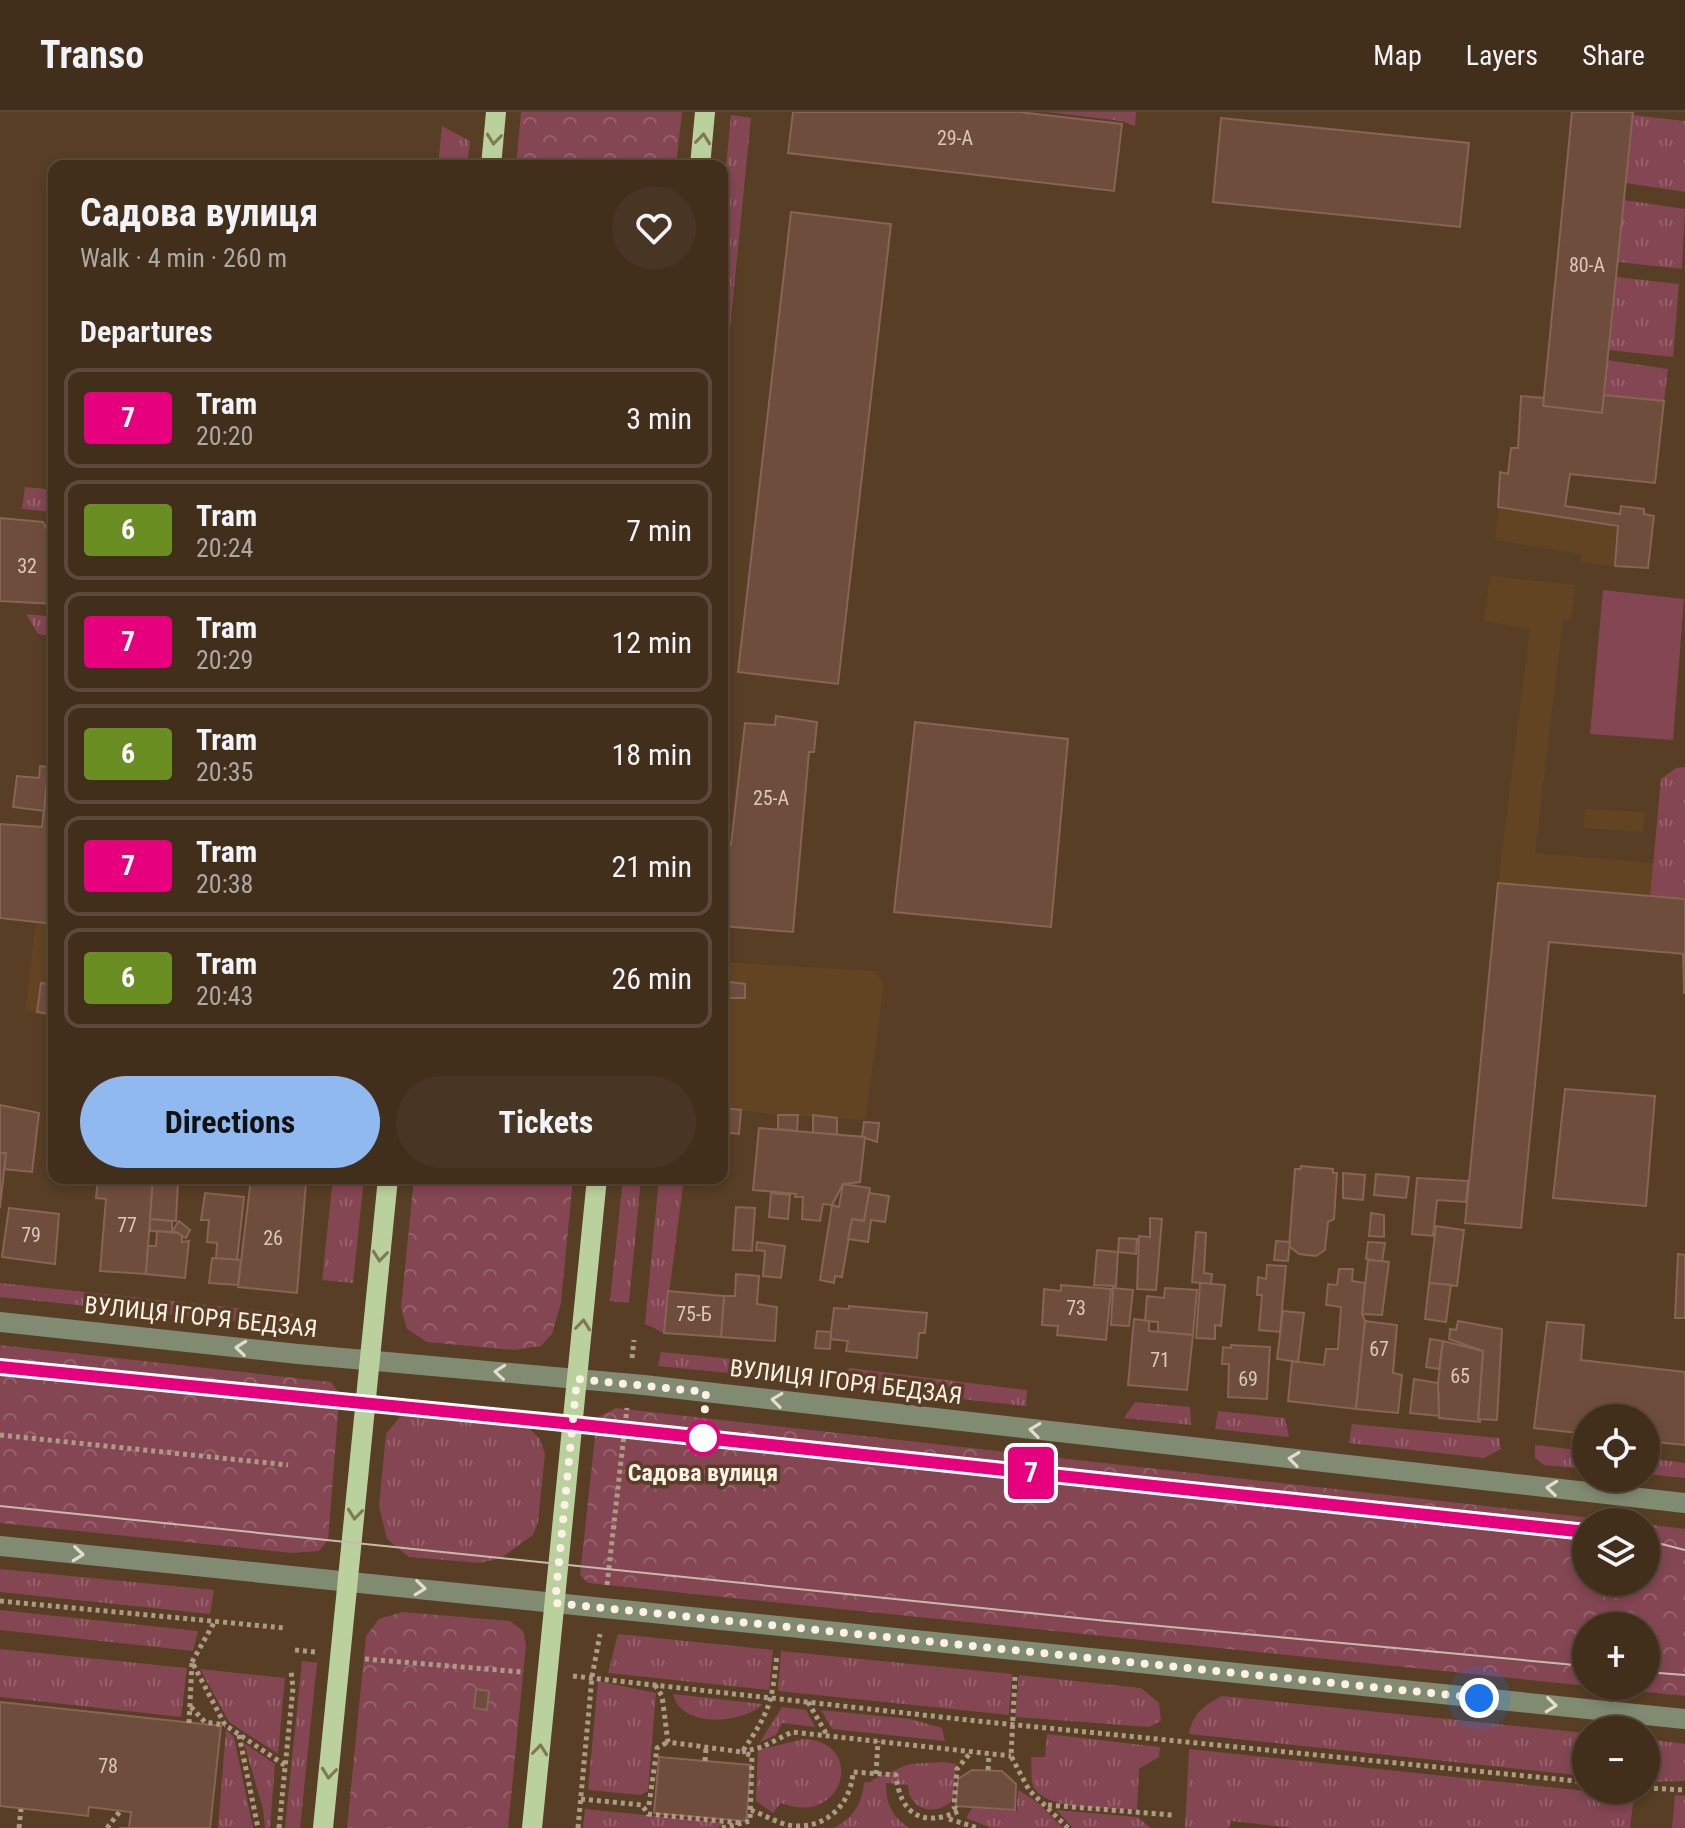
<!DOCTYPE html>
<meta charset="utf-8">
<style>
:root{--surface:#412e1b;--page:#483624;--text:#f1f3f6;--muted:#aea8a3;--line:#5a4a3a;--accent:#90b9f0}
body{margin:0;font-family:"Roboto Condensed",sans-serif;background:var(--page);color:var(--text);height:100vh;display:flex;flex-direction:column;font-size:30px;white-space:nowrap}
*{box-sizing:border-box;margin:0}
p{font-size:26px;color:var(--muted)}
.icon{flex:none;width:44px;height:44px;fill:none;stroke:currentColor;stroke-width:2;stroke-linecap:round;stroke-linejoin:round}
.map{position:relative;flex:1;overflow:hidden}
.drawer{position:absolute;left:48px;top:48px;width:680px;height:1024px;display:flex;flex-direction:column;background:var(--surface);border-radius:16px;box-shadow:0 4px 12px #0003,0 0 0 2px var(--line)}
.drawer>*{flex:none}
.badge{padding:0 16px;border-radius:6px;font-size:28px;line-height:52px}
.tools{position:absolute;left:1572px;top:1292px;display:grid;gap:16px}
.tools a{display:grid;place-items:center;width:88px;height:88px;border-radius:50%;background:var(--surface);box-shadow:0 4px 12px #0003,0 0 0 2px var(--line);font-size:40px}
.you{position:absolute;width:40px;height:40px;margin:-20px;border:6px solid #fff;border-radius:50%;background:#1a73e8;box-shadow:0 0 0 12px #1a73e833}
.map>.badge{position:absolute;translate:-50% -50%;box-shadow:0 0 0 4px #fff}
h2{padding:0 32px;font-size:30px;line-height:72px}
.round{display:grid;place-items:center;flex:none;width:84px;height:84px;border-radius:42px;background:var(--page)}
.overview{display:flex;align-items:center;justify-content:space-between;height:136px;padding:0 32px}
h1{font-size:38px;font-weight:700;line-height:60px}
.cta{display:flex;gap:16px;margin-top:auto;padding:16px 32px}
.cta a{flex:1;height:92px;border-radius:48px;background:var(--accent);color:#111;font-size:32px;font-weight:700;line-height:92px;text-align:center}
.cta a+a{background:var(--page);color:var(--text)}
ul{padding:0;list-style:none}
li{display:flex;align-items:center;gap:24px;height:100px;margin:0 16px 12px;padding:0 16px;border:4px solid var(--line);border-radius:16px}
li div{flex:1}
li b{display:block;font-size:30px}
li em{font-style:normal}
li .badge{min-width:88px;font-weight:700;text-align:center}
header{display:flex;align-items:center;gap:48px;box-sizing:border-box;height:112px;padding:0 40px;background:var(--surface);border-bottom:2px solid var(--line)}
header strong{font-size:38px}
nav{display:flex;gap:44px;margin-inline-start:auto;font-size:28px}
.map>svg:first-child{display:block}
</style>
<header>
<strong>Transo</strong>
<nav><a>Map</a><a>Layers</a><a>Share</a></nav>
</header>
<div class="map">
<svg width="1685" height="1716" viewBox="0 0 1685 1716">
<defs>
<pattern id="grass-tufts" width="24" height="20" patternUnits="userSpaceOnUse" patternTransform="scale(2)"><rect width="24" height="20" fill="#844653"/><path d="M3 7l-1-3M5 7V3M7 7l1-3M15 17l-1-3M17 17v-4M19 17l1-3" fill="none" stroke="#96616c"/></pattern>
<pattern id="park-crowns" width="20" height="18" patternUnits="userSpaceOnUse" patternTransform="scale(2)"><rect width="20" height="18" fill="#844653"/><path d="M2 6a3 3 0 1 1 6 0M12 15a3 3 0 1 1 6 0" fill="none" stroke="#96616c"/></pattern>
</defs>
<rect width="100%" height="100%" fill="#573e24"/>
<g fill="#624423">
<polygon points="1498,395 1618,414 1615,454 1580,451 1581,442 1495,428"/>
<polygon points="1490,464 1576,473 1571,508 1563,508 1535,741 1654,751 1650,785 1498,771 1530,517 1484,509"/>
<polygon points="54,596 54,903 25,899 36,811 0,806 0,712 42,715"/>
<polygon points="1585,697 1645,700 1643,720 1584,716"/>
<polygon points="722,850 876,859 884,873 865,1008 767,1002 722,996"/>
</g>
<g fill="url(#grass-tufts)">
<polygon points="1047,0 1136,0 1135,14 1121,9"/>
<polygon points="731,3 751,6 729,226 722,221 722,95"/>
<polygon points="1633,3 1685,9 1685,80 1626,71"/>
<polygon points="442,14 470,29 467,54 438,54"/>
<polygon points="1624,88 1685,97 1682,157 1618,150"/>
<polygon points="1616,165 1679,172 1673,245 1608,238"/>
<polygon points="1607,248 1668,257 1664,289 1604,283"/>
<polygon points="25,375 54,378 54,400 22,397"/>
<polygon points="26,502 54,505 54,524 38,522"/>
<polygon points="1685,655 1685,787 1650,785 1661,667 1676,656"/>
<polygon points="333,1066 364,1066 353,1171 322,1168"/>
<polygon points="623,1066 641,1066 629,1191 610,1189"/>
<polygon points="659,1066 684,1066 664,1221 645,1212"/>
<polygon points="0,1171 293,1202 289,1215 0,1185"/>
<polygon points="661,1240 796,1253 799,1268 658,1254"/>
<polygon points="850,1256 1027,1278 1026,1294 842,1274 843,1260"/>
<polygon points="1135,1290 1190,1295 1191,1313 1124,1306"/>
<polygon points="426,1292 492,1296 521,1308 540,1327 545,1342 538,1410 533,1423 501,1446 480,1451 409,1445 387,1427 379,1394 386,1322 403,1301"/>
<polygon points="1218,1299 1285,1306 1289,1325 1215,1317"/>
<polygon points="1352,1312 1499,1326 1501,1337 1484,1346 1349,1331"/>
<polygon points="1535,1333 1586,1339 1586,1357 1544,1353 1535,1346"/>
<polygon points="1646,1346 1685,1351 1685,1366 1646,1362"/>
<polygon points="0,1457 214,1478 210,1502 0,1480"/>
<polygon points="0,1498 198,1519 193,1539 0,1518"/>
<polygon points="618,1522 773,1538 769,1578 608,1561"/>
<polygon points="0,1537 187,1556 181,1605 0,1585"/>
<polygon points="781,1539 1012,1562 1009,1603 778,1579"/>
<polygon points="302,1549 317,1551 300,1716 285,1716"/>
<polygon points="200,1557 285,1566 278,1642 229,1610"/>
<polygon points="1019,1563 1141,1576 1159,1591 1161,1609 1149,1615 1015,1605"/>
<polygon points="598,1569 656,1581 648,1679 641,1683 588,1678"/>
<path d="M673,1582L763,1592C742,1612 681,1617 673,1582Z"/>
<path d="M1222,1584L1586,1621V1664L1189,1622C1193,1601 1203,1594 1222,1584Z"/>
<polygon points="782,1595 806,1598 815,1615 782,1611 776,1623 760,1630"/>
<polygon points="821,1598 910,1607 942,1616 945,1629 832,1617"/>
<polygon points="226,1618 234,1625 253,1716 218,1716"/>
<path d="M1047,1622L1160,1635L1159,1645L1139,1657L1137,1698C1113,1696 1039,1700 1032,1671C1031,1663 1032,1653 1031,1645H1045Z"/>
<path d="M804,1627C867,1630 844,1716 781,1691L773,1701L756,1689L758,1638Z"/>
<polygon points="1646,1627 1685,1632 1685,1669 1646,1670"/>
<polygon points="244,1631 275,1652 270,1716 265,1716 263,1697"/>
<polygon points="1189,1637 1634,1684 1630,1716 1293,1716 1231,1709 1229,1716 1185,1716"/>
<path d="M944,1650L956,1652L953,1688C936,1705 909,1699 908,1673L886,1671C886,1692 892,1705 910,1716H833C852,1708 863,1690 864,1670H875L870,1669L909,1652Z"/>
<polygon points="1018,1678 1036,1689 1063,1716 991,1716 966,1706 972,1696 1017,1699"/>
<polygon points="1675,1683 1685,1684 1685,1716 1672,1716"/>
<polygon points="585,1697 725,1711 717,1716 583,1716"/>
<polygon points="1056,1698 1137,1705 1151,1716 1073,1716"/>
</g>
<g fill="url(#park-crowns)" fill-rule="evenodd">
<polygon points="521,0 682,0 676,54 516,54"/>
<polygon points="414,1066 573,1066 561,1191 552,1222 541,1234 514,1238 427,1230 407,1217 401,1196"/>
<polygon points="0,1233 331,1270 338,1280 339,1290 328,1428 319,1439 292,1441 0,1411"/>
<path d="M616,1296L1628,1410H1586V1470H1646V1412L1685,1417V1584L588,1471L580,1463L597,1306ZM1646,1514V1574H1586V1514Z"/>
<polygon points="402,1500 510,1509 523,1519 526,1533 508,1716 347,1716 366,1524 379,1507"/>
</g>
<polygon fill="#844653" points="1603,478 1684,487 1673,628 1590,622"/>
<g fill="#6f4d3d" stroke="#876453" stroke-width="2">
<polygon points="793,0 1019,0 1122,12 1114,79 788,41"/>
<polygon points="1572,0 1633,0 1602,301 1543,294"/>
<polygon points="1221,6 1469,31 1460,115 1213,90"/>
<polygon points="791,100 891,112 838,572 738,560"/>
<polygon points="1604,283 1664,289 1655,371 1570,362 1565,394 1620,402 1621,394 1644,397 1644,402 1654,404 1648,456 1615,454 1618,414 1498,395 1500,360 1508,362 1511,336 1518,336 1521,284 1544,286 1543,294 1602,301"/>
<polygon points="0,406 43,410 48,419 54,419 53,492 0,489"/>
<polygon points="54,596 54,812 0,806 0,712 42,715"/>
<polygon points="776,604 817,610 814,640 809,640 793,820 722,814 725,764 722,764 722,732 731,733 745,611 775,613"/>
<polygon points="915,610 1068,627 1051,815 894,800"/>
<polygon points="40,654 48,655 44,699 13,695 17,664 39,666"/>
<polygon points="1498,771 1685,787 1685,842 1549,830 1521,1116 1465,1111"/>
<polygon points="1683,842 1685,842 1684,882"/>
<polygon points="722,869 745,872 745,886 722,886"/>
<polygon points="41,871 54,873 54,903 37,900"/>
<polygon points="1565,977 1655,984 1646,1094 1553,1086"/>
<polygon points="0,993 39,1001 32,1060 4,1057 6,1041 0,1041"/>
<polygon points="722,996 741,998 739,1022 722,1020"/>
<polygon points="778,1003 798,1003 797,1019 778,1017"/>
<polygon points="813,1003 837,1006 837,1023 813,1021"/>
<polygon points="864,1010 879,1011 877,1030 862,1025"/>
<polygon points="759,1016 865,1025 860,1070 843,1072 832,1093 823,1092 820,1109 802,1107 803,1085 795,1085 796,1082 753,1078"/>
<polygon points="0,1041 6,1041 0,1096"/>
<polygon points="1301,1054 1333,1057 1333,1061 1337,1061 1334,1107 1328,1110 1325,1138 1316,1144 1299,1142 1289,1134 1295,1057 1301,1057"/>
<polygon points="1343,1061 1365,1063 1363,1088 1343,1086"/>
<polygon points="1376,1062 1409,1065 1406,1086 1374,1083"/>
<polygon points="98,1066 153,1066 146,1162 100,1159 106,1087 96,1086"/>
<polygon points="153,1066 186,1066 186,1069 178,1069 176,1109 150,1107"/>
<polygon points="251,1066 306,1071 297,1181 238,1175"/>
<polygon points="284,1066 306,1066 306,1071 283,1069"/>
<polygon points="1417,1066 1468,1069 1466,1090 1437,1088 1433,1124 1412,1122"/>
<polygon points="843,1072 870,1076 864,1109 852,1107 842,1165 835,1164 834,1171 820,1168 832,1093 839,1095"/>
<polygon points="205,1081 244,1085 237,1148 216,1147 217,1131 207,1130 209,1108 201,1108"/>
<polygon points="771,1081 790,1083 788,1107 769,1105"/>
<polygon points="869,1081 889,1084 885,1110 871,1108 868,1130 848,1127 852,1107 864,1109"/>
<polygon points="736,1095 755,1096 752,1139 733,1138"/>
<polygon points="9,1096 59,1102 55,1152 2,1145"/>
<polygon points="1371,1101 1384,1103 1384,1125 1369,1124"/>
<polygon points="1150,1106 1162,1107 1156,1178 1137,1177 1139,1124 1150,1125"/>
<polygon points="150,1107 172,1109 172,1120 150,1119"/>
<polygon points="179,1109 190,1118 186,1126 173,1118"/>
<polygon points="1436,1114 1464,1118 1457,1174 1429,1171"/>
<polygon points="157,1119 178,1121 182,1124 182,1130 189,1129 185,1166 146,1162 148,1134 156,1134"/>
<polygon points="1196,1120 1206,1121 1204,1161 1212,1162 1211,1172 1192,1170"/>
<polygon points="1119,1126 1137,1127 1136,1142 1118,1140"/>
<polygon points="1276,1129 1290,1130 1288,1149 1274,1148"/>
<polygon points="757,1130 785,1134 781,1166 763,1164 765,1139 756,1138"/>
<polygon points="1368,1130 1385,1131 1382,1150 1366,1147"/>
<polygon points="1097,1138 1118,1140 1116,1174 1094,1173"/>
<polygon points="1678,1142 1685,1143 1685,1206 1675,1206"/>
<polygon points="212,1146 241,1148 238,1173 209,1171"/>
<polygon points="1368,1148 1389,1150 1382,1203 1362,1202"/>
<polygon points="1267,1153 1286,1154 1280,1220 1259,1218 1262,1183 1257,1183 1258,1165 1266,1167"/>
<polygon points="1339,1157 1353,1157 1352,1169 1365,1171 1362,1202 1365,1209 1356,1297 1288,1289 1292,1249 1324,1253 1326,1237 1338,1237 1341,1195 1326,1193 1328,1172 1337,1173"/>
<polygon points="736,1162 759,1164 757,1192 777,1195 775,1229 721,1225 724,1184 735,1184"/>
<polygon points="1200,1171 1225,1173 1221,1214 1215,1213 1215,1227 1196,1226"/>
<polygon points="1429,1171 1451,1173 1446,1210 1425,1207"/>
<polygon points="1061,1173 1111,1177 1106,1228 1057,1223 1058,1214 1042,1213 1044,1177 1061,1179"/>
<polygon points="1113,1176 1133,1178 1129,1214 1111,1213"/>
<polygon points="1165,1176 1197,1178 1193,1223 1158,1220 1158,1210 1145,1209 1147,1184 1164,1186"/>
<polygon points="668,1179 724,1184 721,1225 664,1221"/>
<polygon points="849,1194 927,1201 925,1221 919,1221 917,1246 846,1239 848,1229 830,1227 834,1196 849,1197"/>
<polygon points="1283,1199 1304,1201 1298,1250 1277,1247"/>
<polygon points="1134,1207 1149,1209 1149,1219 1193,1223 1187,1278 1128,1273"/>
<polygon points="1365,1209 1397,1213 1393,1261 1402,1263 1398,1301 1356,1297"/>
<polygon points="1458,1209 1502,1217 1497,1308 1478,1307 1483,1239 1449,1227 1450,1217 1456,1218"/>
<polygon points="1547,1210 1584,1213 1581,1248 1685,1260 1685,1333 1646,1329 1646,1306 1586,1306 1586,1322 1534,1316"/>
<polygon points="817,1219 831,1220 830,1237 815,1236"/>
<polygon points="1430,1227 1443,1229 1439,1257 1426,1255"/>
<polygon points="1443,1229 1483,1239 1478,1307 1480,1307 1480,1310 1439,1306 1438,1271"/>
<polygon points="1231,1233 1270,1235 1267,1287 1228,1285 1229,1252 1222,1252 1223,1235 1231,1236"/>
<polygon points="1414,1267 1438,1271 1439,1304 1410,1301"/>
<polygon points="476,1577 489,1579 487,1598 474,1596"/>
<polygon points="0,1590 221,1614 210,1716 119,1716 129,1716 131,1700 89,1695 88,1704 0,1694"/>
<polygon points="659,1645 751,1653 746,1709 654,1701"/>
<polygon points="972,1658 1002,1659 1016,1672 1015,1698 956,1694 958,1667"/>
</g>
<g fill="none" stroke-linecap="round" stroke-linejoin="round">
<g stroke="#ad9b88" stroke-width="5" stroke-dasharray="4 4" stroke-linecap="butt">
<polyline points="53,873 54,867"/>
<polyline points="632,1246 634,1228"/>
<polyline points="0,1323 288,1353"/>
<polyline points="607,1473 627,1296"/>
<polyline points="0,1489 285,1516"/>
<polyline points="295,1538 316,1540"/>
<polyline points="365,1547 523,1560"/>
<polyline points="192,1550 215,1509"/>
<polyline points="573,1564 977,1609 1586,1670"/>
<polyline points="1015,1565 1011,1644 1029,1678 1068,1716"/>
<path d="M655,1573L662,1584L668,1630L742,1640C770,1599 772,1591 777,1542"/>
<polyline points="808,1590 827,1623"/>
<polyline points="191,1595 205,1610 225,1613"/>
<polyline points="189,1611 192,1550 225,1613 286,1654"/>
<polyline points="239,1623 258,1716"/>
<polyline points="742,1640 762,1635 792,1620 1011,1644"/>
<polyline points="705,1649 706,1636"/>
<polyline points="988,1658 989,1642"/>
<polyline points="876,1662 878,1629"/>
<polyline points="1646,1676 1685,1678"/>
<polyline points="581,1687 642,1693 648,1702 742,1711"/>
<polyline points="649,1693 657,1636 668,1630"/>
<polyline points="1048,1693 1172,1703"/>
<path d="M751,1698C764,1703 779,1712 794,1714C827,1716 851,1692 853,1660L896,1663C900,1702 922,1716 959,1699L954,1695L957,1657L971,1640"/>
<polyline points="949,1707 978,1716"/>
<polyline points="19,1716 21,1697"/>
<polyline points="107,1716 121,1698"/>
<polyline points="279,1716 293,1576 291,1559"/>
<polyline points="578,1716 592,1565 600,1522"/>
<polyline points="722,1716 750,1709 752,1644 743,1640"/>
</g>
<g stroke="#808b72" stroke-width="20">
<polyline points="0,1210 298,1242 644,1273 1685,1391"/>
<polyline points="0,1434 1685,1607"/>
</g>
<g stroke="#bad19d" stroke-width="20">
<polyline points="491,54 496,0"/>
<polyline points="700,54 705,0"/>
<polyline points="323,1716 388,1066"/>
<polyline points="532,1716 597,1066"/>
</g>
<g stroke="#cabaaa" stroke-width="2">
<polyline points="0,1255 573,1312 1586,1420"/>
<polyline points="0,1394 1107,1509 1586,1554"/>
<polyline points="1646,1428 1685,1438"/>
<polyline points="1646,1560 1685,1563"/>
</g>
</g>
<defs><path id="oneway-chevron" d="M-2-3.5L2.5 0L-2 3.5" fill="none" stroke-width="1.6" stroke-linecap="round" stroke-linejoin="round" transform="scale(2)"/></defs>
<g stroke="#7f7954">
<use href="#oneway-chevron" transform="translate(494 27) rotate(96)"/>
<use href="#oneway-chevron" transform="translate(703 27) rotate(-84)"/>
<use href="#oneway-chevron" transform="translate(380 1144) rotate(96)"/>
<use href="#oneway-chevron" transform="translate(583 1213) rotate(-84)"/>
<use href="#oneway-chevron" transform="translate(355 1402) rotate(96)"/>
<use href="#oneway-chevron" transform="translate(540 1638) rotate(-84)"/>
<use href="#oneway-chevron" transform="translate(329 1661) rotate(96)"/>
</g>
<g stroke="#e4ddce">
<use href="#oneway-chevron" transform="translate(241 1236) rotate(-174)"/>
<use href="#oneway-chevron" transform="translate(500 1260) rotate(-175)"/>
<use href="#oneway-chevron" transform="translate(777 1288) rotate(-173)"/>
<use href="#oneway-chevron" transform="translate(1035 1318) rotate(-173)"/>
<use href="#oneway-chevron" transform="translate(1294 1347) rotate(-173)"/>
<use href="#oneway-chevron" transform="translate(1552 1376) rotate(-174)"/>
<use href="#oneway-chevron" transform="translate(78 1442) rotate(6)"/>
<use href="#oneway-chevron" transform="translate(420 1476) rotate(6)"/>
<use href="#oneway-chevron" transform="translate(1551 1593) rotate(6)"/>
</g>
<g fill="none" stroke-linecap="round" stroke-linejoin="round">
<defs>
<polyline id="line" points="0,1255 573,1312 1586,1420"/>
</defs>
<use href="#line" stroke="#fff" stroke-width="18"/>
<use href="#line" stroke="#e6007e" stroke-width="12"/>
<polyline stroke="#fdf1e5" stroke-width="8" stroke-dasharray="0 14.4" points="703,1326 706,1280 577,1267 555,1491 1479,1586"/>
</g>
<circle fill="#fff" stroke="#e6007e" stroke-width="4" cx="703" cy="1326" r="16"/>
<g text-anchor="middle" stroke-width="7" stroke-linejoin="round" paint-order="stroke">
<g font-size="20" fill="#dac8bb">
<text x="955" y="33">29-А</text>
<text x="1587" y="160">80-А</text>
<text x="27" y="461">32</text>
<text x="771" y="693">25-А</text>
<text x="127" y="1120">77</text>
<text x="31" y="1130">79</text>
<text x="273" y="1133">26</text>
<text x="1076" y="1203">73</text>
<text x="694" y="1209">75-Б</text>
<text x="1379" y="1244">67</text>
<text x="1160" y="1255">71</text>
<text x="1460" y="1271">65</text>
<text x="1248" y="1274">69</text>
<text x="108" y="1661">78</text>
</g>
<g font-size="24" fill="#fdf1e5" stroke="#573e24">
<text transform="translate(201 1205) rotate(6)" y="8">ВУЛИЦЯ ІГОРЯ БЕДЗАЯ</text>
<text transform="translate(846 1270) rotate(7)" y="8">ВУЛИЦЯ ІГОРЯ БЕДЗАЯ</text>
</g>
<g font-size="24" font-weight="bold" fill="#fdf1e5" stroke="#573e24">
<text x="703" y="1369">Садова вулиця</text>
</g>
</g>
</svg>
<div class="tools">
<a><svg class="icon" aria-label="locate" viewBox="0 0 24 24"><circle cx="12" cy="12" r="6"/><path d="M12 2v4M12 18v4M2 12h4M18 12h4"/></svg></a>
<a><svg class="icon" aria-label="layers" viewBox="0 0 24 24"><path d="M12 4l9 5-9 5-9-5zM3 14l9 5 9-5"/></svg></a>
<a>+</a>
<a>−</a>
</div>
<div class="you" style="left:1479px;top:1586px"></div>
<b class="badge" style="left:1031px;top:1361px;background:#e6007e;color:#fff">7</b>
<section class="drawer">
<div class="overview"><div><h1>Садова вулиця</h1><p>Walk · 4 min · 260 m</p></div><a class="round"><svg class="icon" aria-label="heart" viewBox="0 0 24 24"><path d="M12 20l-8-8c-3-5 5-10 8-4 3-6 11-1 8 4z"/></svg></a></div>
<h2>Departures</h2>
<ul>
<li><span class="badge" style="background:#e6007e;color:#fff">7</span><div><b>Tram</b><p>20:20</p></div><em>3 min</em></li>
<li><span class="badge" style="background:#6b8e23;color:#fff">6</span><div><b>Tram</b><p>20:24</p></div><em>7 min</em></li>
<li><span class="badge" style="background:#e6007e;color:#fff">7</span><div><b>Tram</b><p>20:29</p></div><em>12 min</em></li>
<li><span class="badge" style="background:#6b8e23;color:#fff">6</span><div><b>Tram</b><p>20:35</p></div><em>18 min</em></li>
<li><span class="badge" style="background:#e6007e;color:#fff">7</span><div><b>Tram</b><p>20:38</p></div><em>21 min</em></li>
<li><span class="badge" style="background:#6b8e23;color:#fff">6</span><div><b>Tram</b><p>20:43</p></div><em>26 min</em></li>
</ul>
<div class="cta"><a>Directions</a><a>Tickets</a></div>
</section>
</div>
